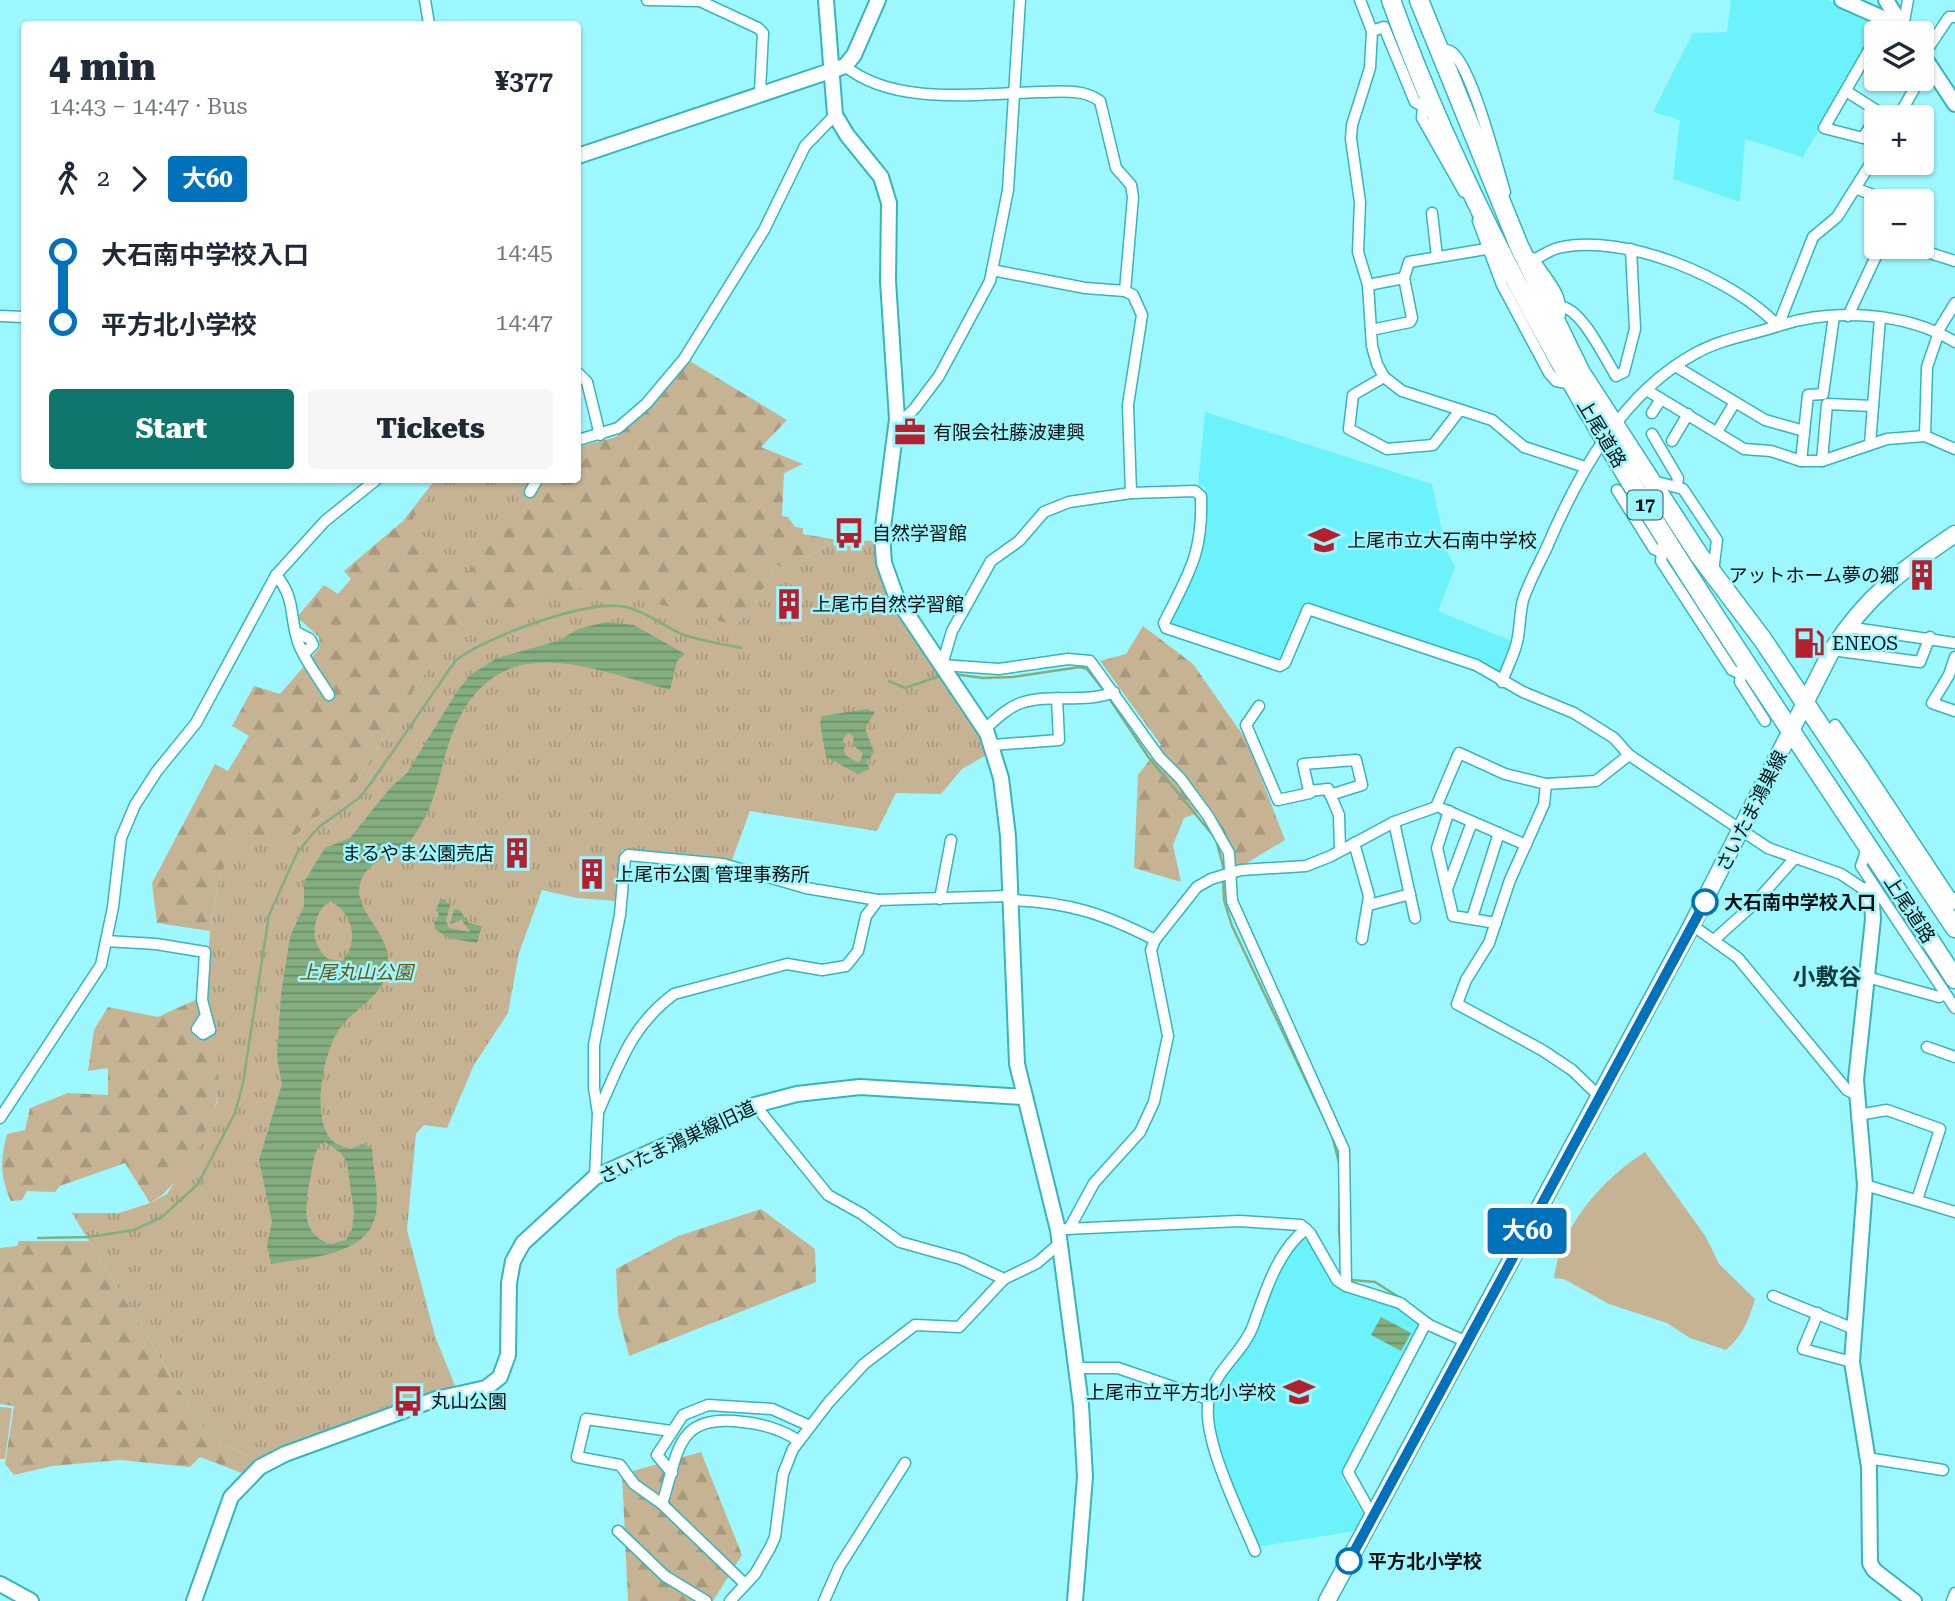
<!DOCTYPE html>
<meta charset="utf-8">
<style>
:root{--surface:#fff;--page:#f6f6f7;--text:#1f2937;--muted:#747a83;--accent:#0f766e}
body{margin:0;font-family:"Roboto Serif","Noto Sans JP",serif;background:var(--page);color:var(--text);height:100vh;display:flex;flex-direction:column;font-size:26px;white-space:nowrap}
*{box-sizing:border-box;margin:0}
p{font-size:23px;color:var(--muted)}
.icon{flex:none;width:38px;height:38px;fill:none;stroke:currentColor;stroke-width:2;stroke-linecap:round;stroke-linejoin:round}
.map{position:relative;flex:1;overflow:hidden}
.details{position:absolute;left:21px;top:21px;width:560px;height:462px;display:flex;flex-direction:column;background:var(--surface);border-radius:7px;box-shadow:0 2px 5px #0004}
.details>*{flex:none}
.badge{padding:0 14px;border-radius:5px;font-size:24px;line-height:46px}
.fabs{position:absolute;left:1864px;top:21px;display:grid;gap:14px}
.fabs a{display:grid;place-items:center;width:70px;height:70px;border-radius:7px;background:var(--surface);box-shadow:0 2px 5px #0004;font-size:35px}
.map>.badge{position:absolute;translate:-50% -50%;box-shadow:0 0 0 4px #fff}
.legs{display:flex;align-items:center;gap:10px;height:77px;padding:0 28px;font-size:23px}
.legs p{margin-inline-start:auto}
.headline{display:flex;align-items:center;justify-content:space-between;height:119px;padding:0 28px}
h1{font-size:38px;font-weight:800;line-height:52px}
.button{display:flex;gap:14px;margin-top:auto;padding:14px 28px}
.button a{flex:1;height:80px;border-radius:7px;background:var(--accent);color:#fff;font-size:28px;font-weight:800;line-height:80px;text-align:center}
.button a+a{background:var(--page);color:var(--text)}
ul{padding:0 28px;list-style:none}
li{display:flex;align-items:center;gap:24px;height:70px;font-size:26px}
li i{display:grid;place-items:center;width:10px;height:100%;margin:0 9px;background:currentColor}
li i::after{content:'';width:18px;height:18px;margin:-9px;border:5px solid;border-radius:50%;background:var(--surface)}
li p{margin-inline-start:auto}
li:first-child i{background:linear-gradient(#0000 50%,currentColor 0)}
li:last-child i{background:linear-gradient(currentColor 50%,#0000 0)}
.map>svg:first-child{display:block}
</style>
<div class="map">
<svg width="1955" height="1601" viewBox="0 0 1955 1601">
<defs>
<pattern id="forest-firs" width="22" height="20" patternUnits="userSpaceOnUse" patternTransform="scale(1.75)"><rect width="22" height="20" fill="#c6b393"/><path d="M5 1l3.5 6h-7zM16 11l3.5 6h-7z" fill="#a8997e"/></pattern>
<pattern id="park-tufts" width="24" height="20" patternUnits="userSpaceOnUse" patternTransform="scale(1.75)"><rect width="24" height="20" fill="#c6b393"/><path d="M3 7l-1-3M5 7V3M7 7l1-3M15 17l-1-3M17 17v-4M19 17l1-3" fill="none" stroke="#a8997e"/></pattern>
<pattern id="water-rules" width="6" height="5" patternUnits="userSpaceOnUse" patternTransform="scale(1.75)"><rect width="6" height="5" fill="#84ae7f"/><path d="M0 2.5h6" fill="none" stroke="#6a8c67"/></pattern>
</defs>
<rect width="100%" height="100%" fill="#9df7fe"/>
<g fill="#6bf2fb">
<polygon points="1731,0 1828,0 1880,25 1803,157 1745,139 1740,202 1673,179 1680,120 1653,112 1693,33 1727,32"/>
<polygon points="1205,412 1432,484 1446,550 1455,567 1438,611 1514,642 1503,673 1499,674 1430,645 1305,604 1284,658 1277,661 1173,626 1171,620 1199,566 1207,529 1206,487 1198,486"/>
<polygon points="1301,1238 1310,1240 1327,1277 1336,1287 1352,1295 1398,1308 1417,1321 1419,1327 1341,1476 1364,1516 1354,1531 1257,1547 1224,1469 1209,1403 1218,1380 1252,1341 1264,1305 1292,1244"/>
</g>
<g fill="#c6b393">
<path d="M1645,1152L1706,1237L1719,1264L1755,1299C1748,1322 1743,1335 1726,1350L1690,1338L1667,1323L1609,1304L1564,1279L1554,1278C1560,1227 1603,1178 1645,1152Z"/>
<polygon points="0,1407 12,1408 5,1459 0,1459"/>
</g>
<g fill="url(#forest-firs)">
<polygon points="688,360 787,420 761,447 803,464 784,473 782,516 788,517 795,527 803,528 803,534 837,540 788,569 776,565 751,611 734,625 430,665 354,786 295,836 220,875 210,931 157,923 152,883 215,764 228,771 249,736 232,726 254,686 280,694 320,648 319,637 297,617 324,585 338,594 351,579 344,571 403,521 435,480 578,480 578,447 616,437 653,403"/>
<polygon points="1143,626 1193,664 1247,741 1285,840 1237,869 1228,840 1208,809 1184,818 1173,845 1181,882 1134,868 1138,775 1161,745 1100,661 1126,654"/>
<path d="M206,995C212,1023 219,1051 219,1080C219,1122 186,1183 150,1203L125,1163L60,1186L55,1192L27,1191L22,1200L11,1201C0,1178 0,1159 7,1134L25,1130L30,1108L68,1093L108,1095V1068L88,1071L94,1030L108,1007L158,1017Z"/>
<polygon points="761,1209 815,1249 816,1282 629,1356 618,1313 616,1269 678,1236"/>
<polygon points="19,1241 89,1241 206,1433 256,1461 242,1473 200,1457 190,1467 120,1460 52,1466 14,1475 5,1464 14,1406 0,1404 0,1248 17,1246"/>
<polygon points="701,1452 742,1555 713,1601 628,1601 622,1474"/>
</g>
<g fill="url(#park-tufts)">
<polygon points="440,480 530,480 481,559 468,572 409,524"/>
<polygon points="837,540 874,541 889,597 983,737 988,754 962,769 941,794 896,793 877,831 750,811 732,860 622,850 617,901 577,898 542,890 519,953 508,1013 474,1065 447,1128 424,1125 416,1134 407,1230 435,1336 456,1388 256,1461 206,1433 72,1213 119,1213 150,1203 167,1194 198,1148 217,1103 219,1082 213,1026 205,1001 210,931 220,875 240,836 295,836 354,786 430,665 482,618 581,588 645,600 734,625 751,611 776,565 788,569"/>
</g>
<g fill="url(#water-rules)" fill-rule="evenodd">
<path d="M606,622L634,625L685,654L677,661L670,690C589,669 499,625 454,729C442,758 439,791 424,819C419,828 414,838 406,845C389,858 365,861 360,885C352,914 401,938 385,978C377,999 357,1008 343,1024C324,1046 312,1110 328,1135C332,1143 341,1146 350,1149L363,1144L372,1148C373,1169 379,1193 376,1213C369,1257 304,1258 271,1264L267,1245L272,1222L259,1160L282,1084L277,1058L281,994L290,937L304,906V882L325,848L350,838L391,787L407,773L456,693L470,675L497,658L558,641L578,629ZM329,901C353,911 360,942 342,961L328,959C309,944 311,916 329,901ZM325,1142L341,1153L347,1163L354,1213L352,1229L346,1240L331,1244C300,1235 305,1205 310,1180C313,1166 313,1156 320,1144Z"/>
<path d="M867,709L875,712L865,728L874,752L867,762L870,769L858,774L826,757L820,723L822,716ZM849,733L853,736L854,746L863,753L859,763L845,755L843,739Z"/>
<polygon points="441,898 450,905 446,921 449,928 470,932 462,920 450,924 454,909 460,910 468,923 482,926 477,943 449,938 435,929 434,922 439,915 436,910"/>
<polygon points="1381,1317 1411,1333 1401,1351 1371,1335"/>
</g>
<g fill="none" stroke-linecap="round" stroke-linejoin="round">
<g stroke="#84ae7f" stroke-width="2.5">
<polyline points="953,674 983,678 1013,677 1080,667 1087,669 1105,692"/>
<polyline points="889,681 905,688 943,675"/>
<polyline points="1109,698 1149,758 1216,839 1224,870"/>
<polyline points="1223,877 1224,900 1232,926 1332,1135 1340,1167"/>
<polyline points="1340,1177 1339,1231 1342,1268"/>
<path d="M38,1238L89,1237L134,1230L162,1217L198,1184L235,1113L243,1083L269,915L297,853L310,837L319,827L359,798L371,783L456,660C486,637 590,598 626,607C648,612 664,627 684,635C702,641 723,644 741,648"/>
<polyline points="1349,1276 1352,1280 1375,1282 1402,1299"/>
<polyline points="1407,1303 1433,1321"/>
</g>
<defs>
<g id="street">
<polyline points="425,0 429,24"/>
<polyline points="647,0 700,1 758,28 763,33 760,92"/>
<polyline points="1360,0 1372,31 1370,68 1352,125 1351,139 1360,202 1358,252 1368,285 1372,346 1377,364 1384,377 1402,391 1492,420 1524,447 1585,467"/>
<polyline points="1903,27 1908,0"/>
<polyline points="1372,31 1384,27 1415,102 1423,106"/>
<path d="M1439,49C1443,50 1447,50 1450,51C1471,62 1497,167 1505,192"/>
<polyline points="1923,56 1949,17 1955,17"/>
<path d="M845,66C893,106 979,94 1038,92C1059,92 1082,88 1100,101L1116,168L1131,185L1133,197L1125,291"/>
<polyline points="1846,91 1879,112 1863,138 1824,128 1876,38"/>
<polyline points="1428,99 1423,106 1422,118 1464,192"/>
<polyline points="1898,117 1920,79"/>
<polyline points="1857,189 1890,201"/>
<polyline points="1432,213 1437,257"/>
<polyline points="1478,221 1502,285 1549,373 1556,381 1572,384"/>
<polyline points="1911,247 1955,261"/>
<path d="M1533,258C1546,280 1569,298 1557,324"/>
<path d="M1534,260C1541,256 1550,250 1558,248C1624,232 1733,278 1778,326L1813,237L1837,217L1876,155"/>
<polyline points="992,270 1085,288 1125,291 1133,295 1142,315 1128,405 1131,493"/>
<polyline points="1368,285 1404,278"/>
<path d="M1563,307C1583,312 1605,358 1616,376L1624,372L1635,329L1631,249"/>
<polyline points="0,316 24,317"/>
<polyline points="1848,316 1878,252 1887,247"/>
<polyline points="1371,330 1410,322 1412,318 1404,278 1409,262 1486,249"/>
<polyline points="1938,331 1955,303"/>
<polyline points="1675,366 1765,420 1804,431"/>
<polyline points="578,373 587,382 600,435"/>
<polyline points="1384,377 1353,395 1349,429 1387,449 1433,445 1460,410"/>
<polyline points="1648,391 1744,449 1771,451 1801,461 1822,461 1887,439 1925,436 1955,449"/>
<polyline points="1652,413 1661,399"/>
<polyline points="897,419 904,419 915,408 939,376 990,281 1008,190 1020,0"/>
<polyline points="1717,432 1735,402"/>
<polyline points="1652,434 1678,478 1677,485"/>
<polyline points="1925,436 1927,367 1939,332"/>
<polyline points="578,440 618,428 646,404 684,359 764,230 805,146 835,115"/>
<polyline points="1672,441 1688,414"/>
<polyline points="1870,444 1880,318"/>
<polyline points="1801,461 1808,395 1823,394 1834,316"/>
<polyline points="1822,461 1827,404 1873,406"/>
<polyline points="1650,480 1683,489 1717,540 1713,572"/>
<polyline points="1617,490 1654,549 1661,552"/>
<polyline points="530,492 537,480"/>
<polyline points="1664,538 1661,561 1732,670 1741,674 1740,682 1765,721"/>
<path d="M276,575C296,599 289,615 298,642C304,660 319,678 329,695"/>
<polyline points="1847,627 1955,643"/>
<polyline points="296,632 310,639 313,645 306,652 301,648"/>
<polyline points="1832,650 1920,662 1930,637"/>
<polyline points="1955,657 1949,675 1932,703 1955,711"/>
<path d="M1502,682C1507,667 1516,652 1518,637C1520,625 1520,612 1523,600C1529,582 1539,564 1547,547C1578,474 1622,393 1696,353C1723,338 1752,335 1781,325C1834,308 1906,312 1955,342"/>
<polyline points="1259,706 1246,725 1278,800 1310,793"/>
<polyline points="1835,725 1863,765"/>
<path d="M985,729C996,719 1007,708 1021,703C1051,693 1085,704 1114,692"/>
<polyline points="992,745 1059,740 1057,698"/>
<polyline points="1848,768 1863,765 1955,904"/>
<polyline points="1546,784 1544,804 1510,880 1489,943 1466,980 1457,1004 1542,1050 1572,1070 1599,1096"/>
<polyline points="1330,795 1362,785 1356,760 1303,764 1309,791 1328,789 1339,815 1340,850"/>
<polyline points="1443,809 1526,845"/>
<polyline points="1449,811 1437,848 1453,916 1496,923"/>
<polyline points="1394,822 1415,918"/>
<polyline points="1354,843 1369,896 1362,939"/>
<polyline points="1868,845 1861,866 1955,1008"/>
<polyline points="1447,889 1472,822"/>
<polyline points="940,899 951,840"/>
<path d="M1011,900C1068,902 1105,914 1155,940"/>
<polyline points="1369,905 1410,894"/>
<polyline points="1472,918 1499,833"/>
<polyline points="1692,925 1738,958 1847,1090 1857,1095"/>
<polyline points="1715,939 1754,904 1794,859"/>
<polyline points="106,941 156,944 205,952 202,1000 210,1030 203,1034 197,1029 206,1015"/>
<polyline points="1867,977 1939,997 1945,994"/>
<polyline points="1927,1047 1955,1057"/>
<polyline points="755,1105 828,1195 862,1214 900,1242 961,1259 1004,1279"/>
<path d="M598,1112C620,1064 630,1027 674,994L787,964L822,970L846,966L858,951L866,916L878,900"/>
<polyline points="1858,1115 1887,1110 1940,1129 1917,1200"/>
<polyline points="0,1118 101,965 113,907 121,838 135,805 157,771 196,723 276,575 325,521 376,480"/>
<polyline points="595,1177 598,1113 594,1088 594,1045 620,915 625,858 628,855 723,864 806,888 878,900 1010,896"/>
<polyline points="1865,1185 1955,1212"/>
<polyline points="1066,1229 1239,1221 1301,1225 1310,1233 1337,1280 1346,1286 1400,1303 1429,1325 1467,1342"/>
<polyline points="1069,1229 1094,1183 1140,1132 1154,1102 1168,1036 1151,950 1155,940 1197,887 1211,879 1241,870 1306,866 1331,856 1394,822 1436,807 1459,753 1505,774 1546,784 1596,781 1629,755"/>
<path d="M1346,1286L1344,1150L1232,901L1229,853L1208,816L1180,778L1159,757L1090,661L1068,659L999,669L942,665L952,631L991,561L1019,541L1044,512L1069,502L1131,493L1195,491L1201,496C1203,554 1189,573 1164,623L1166,628L1280,666L1285,663L1308,609L1476,665L1523,692L1574,713L1614,738L1629,755L1768,848L1841,874L1865,890L1874,886"/>
<polyline points="1773,1296 1852,1328"/>
<polyline points="1818,1313 1803,1349 1852,1362"/>
<polyline points="1077,1368 1118,1368 1208,1399"/>
<polyline points="671,1431 586,1419 577,1457 620,1465 634,1484 662,1504 745,1584"/>
<polyline points="1867,1458 1943,1470"/>
<polyline points="672,1473 657,1455 683,1415 708,1405 772,1409 810,1426"/>
<path d="M662,1504C679,1452 675,1413 743,1422C764,1424 781,1429 799,1441"/>
<polyline points="1373,1517 1348,1472 1426,1323"/>
<polyline points="618,1531 665,1576 706,1601"/>
<path d="M1255,1551C1240,1514 1200,1436 1209,1399C1215,1370 1243,1353 1253,1326C1265,1293 1277,1251 1306,1229"/>
<polyline points="730,1601 755,1574 770,1548 775,1537 783,1474 793,1449 829,1402 864,1364 915,1325 959,1327 1004,1279 1037,1263 1060,1243"/>
<polyline points="824,1601 839,1567 905,1463"/>
<polyline points="1952,1601 1955,1593"/>
</g>
<g id="secondary">
<polyline points="826,0 835,115 847,135 881,177 889,203 888,281 897,419 882,535 884,563 897,599 987,733 1001,778 1008,836 1017,1064 1058,1230 1081,1405 1085,1477 1075,1601"/>
<polyline points="1842,0 1903,27"/>
<polyline points="1886,0 1904,29"/>
<polyline points="1922,54 1955,104"/>
<polyline points="578,156 845,66 854,55 878,0"/>
<polyline points="1865,890 1872,903 1873,919 1856,1080 1865,1185 1852,1362 1869,1467 1870,1563 1874,1570 1914,1601"/>
<polyline points="1953,901 1955,900"/>
<polyline points="0,1584 31,1601"/>
<polyline points="194,1601 231,1497 260,1467 285,1454 436,1399 486,1388 500,1377 508,1355 509,1283 513,1261 523,1243 595,1177 755,1105 797,1094 860,1087 1024,1097"/>
</g>
<path id="primary" d="M1327,1601L1692,925L1832,650C1866,596 1903,569 1955,534"/>
<g id="highway">
<path d="M1391,0C1519,357 1751,663 1955,979"/>
<polyline points="1419,0 1519,246 1581,373 1699,555 1763,640 1955,928"/>
</g>
</defs>
<use href="#street" stroke="#35b5bd" stroke-width="13"/>
<use href="#secondary" stroke="#35b5bd" stroke-width="18"/>
<use href="#primary" stroke="#35b5bd" stroke-width="19"/>
<use href="#highway" stroke="#35b5bd" stroke-width="21"/>
<use href="#street" stroke="#fff" stroke-width="10"/>
<use href="#secondary" stroke="#fff" stroke-width="14"/>
<use href="#primary" stroke="#fff" stroke-width="16"/>
<use href="#highway" stroke="#fff" stroke-width="18"/>
</g>
<g fill="none" stroke-linecap="round" stroke-linejoin="round">
<defs>
<polyline id="line-1" points="1349,1561 1705,902"/>
</defs>
<use href="#line-1" stroke="#fff" stroke-width="16"/>
<use href="#line-1" stroke="#0072bc" stroke-width="10"/>
</g>
<defs>
<symbol id="office-bare" viewBox="-9 -9 18 18"><path d="M-6-3h4V-5.5h4V-3h4V5H-6ZM-1-4.5V-3h2v-1.5ZM-6 0V1H6V0Z" fill="#b32131" stroke="#9df7fe" stroke-width="2.5" paint-order="stroke"/></symbol>
<symbol id="bus-bare" viewBox="-9 -9 18 18"><path d="M-5-6H5V4H4V6H2V4H-2V6H-4V4H-5ZM-3.5-4V0h7V-4ZM-3.5 1.2v1.5H-2V1.2ZM2 1.2v1.5H3.5V1.2Z" fill="#b32131" stroke="#9df7fe" stroke-width="2.5" paint-order="stroke"/></symbol>
<symbol id="school-bare" viewBox="-9 -9 18 18"><path d="M0-5L7-2L0 1L-7-2ZM-4 1L0 2.5L4 1V4Q0 6-4 4Z" fill="#b32131" stroke="#9df7fe" stroke-width="2.5" paint-order="stroke"/></symbol>
<symbol id="building-bare" viewBox="-9 -9 18 18"><path d="M-4-6H4V6H1V3H-1V6H-4ZM-2.5-4.3h1.7v1.8h-1.7ZM.8-4.3h1.7v1.8H.8ZM-2.5-1h1.7V.8h-1.7ZM.8-1h1.7V.8H.8Z" fill="#b32131" stroke="#9df7fe" stroke-width="2.5" paint-order="stroke"/></symbol>
<symbol id="fuel-bare" viewBox="-9 -9 18 18"><path d="M-5.5-6h7V0h2V4h1.3V-2.5L3-4.5l.8-.8L6-3V5H2.5V1h-1V6h-7ZM-4.2-4.7v3.2H.2V-4.7Z" fill="#b32131" stroke="#9df7fe" stroke-width="2.5" paint-order="stroke"/></symbol>
</defs>
<g fill-rule="evenodd">
<use href="#office-bare" x="888" y="410" width="44" height="44"/>
<use href="#bus-bare" x="827" y="511" width="44" height="44"/>
<use href="#school-bare" x="1302" y="518" width="44" height="44"/>
<use href="#building-bare" x="1900" y="553" width="44" height="44"/>
<use href="#building-bare" x="767" y="582" width="44" height="44"/>
<use href="#fuel-bare" x="1787" y="621" width="44" height="44"/>
<use href="#building-bare" x="495" y="831" width="44" height="44"/>
<use href="#building-bare" x="570" y="852" width="44" height="44"/>
<use href="#school-bare" x="1277" y="1370" width="44" height="44"/>
<use href="#bus-bare" x="386" y="1379" width="44" height="44"/>
</g>
<g fill="#fff" stroke="#0072bc" stroke-width="3.5">
<circle cx="1705" cy="902" r="12"/>
<circle cx="1349" cy="1561" r="12"/>
</g>
<g text-anchor="middle" stroke-width="5" stroke-linejoin="round" paint-order="stroke">
<rect fill="#9df7fe" stroke="#2f5559" stroke-width="2" x="1627.5" y="490.5" width="35" height="29" rx="5"/>
<g font-size="18" font-weight="bold" fill="#001012">
<text x="1645" y="511">17</text>
</g>
<g font-size="19" fill="#001012" stroke="#9df7fe" text-anchor="start">
<text x="933" y="439">有限会社藤波建興</text>
<text x="872" y="540">自然学習館</text>
<text x="1347" y="547">上尾市立大石南中学校</text>
<text x="1899" y="582" text-anchor="end">アットホーム夢の郷</text>
<text x="812" y="611">上尾市自然学習館</text>
<text x="1832" y="650">ENEOS</text>
<text x="494" y="860" text-anchor="end">まるやま公園売店</text>
<text x="615" y="881">上尾市公園 管理事務所</text>
<text x="1276" y="1399" text-anchor="end">上尾市立平方北小学校</text>
<text x="431" y="1408">丸山公園</text>
</g>
<g font-size="19" fill="#001012" stroke="#9df7fe">
<text transform="translate(1602 433) rotate(59)" y="7">上尾道路</text>
<text transform="translate(1751 811) rotate(-63)" y="7">さいたま鴻巣線</text>
<text transform="translate(1910 909) rotate(57)" y="7">上尾道路</text>
<text transform="translate(677 1142) rotate(-25)" y="7">さいたま鴻巣線旧道</text>
</g>
<g font-size="19" font-weight="bold" fill="#001012" stroke="#9df7fe" text-anchor="start">
<text x="1724" y="909">大石南中学校入口</text>
<text x="1368" y="1568">平方北小学校</text>
</g>
<g font-size="19" font-style="italic" fill="#70510e" stroke="#9df7fe">
<text x="356" y="979">上尾丸山公園</text>
</g>
<g font-size="23" font-weight="bold" fill="#143b3d" stroke="#9df7fe">
<text x="1827" y="985">小敷谷</text>
</g>
</g>
</svg>
<div class="fabs">
<a><svg class="icon" aria-label="layers" viewBox="0 0 24 24"><path d="M12 4l9 5-9 5-9-5zM3 14l9 5 9-5"/></svg></a>
<a>+</a>
<a>−</a>
</div>
<b class="badge" style="left:1527px;top:1231px;background:#0072bc;color:#fff">大60</b>
<section class="details">
<div class="headline"><div><h1>4 min</h1><p>14:43 – 14:47 · Bus</p></div><b>¥377</b></div>
<div class="legs"><svg class="icon" aria-label="walk" viewBox="0 0 24 24"><circle cx="13" cy="4" r="2"/><path d="M13 8l-2 6 4 7M11 14l-3 7M7 12l3-4h3l4 4"/></svg>2<svg class="icon" aria-label="forward" viewBox="0 0 24 24"><path d="M9 5l7 7-7 7"/></svg><b class="badge" style="background:#0072bc;color:#fff">大60</b></div>
<ul>
<li><i style="color:#0072bc"></i><b>大石南中学校入口</b><p>14:45</p></li>
<li><i style="color:#0072bc"></i><b>平方北小学校</b><p>14:47</p></li>
</ul>
<div class="button"><a>Start</a><a>Tickets</a></div>
</section>
</div>
